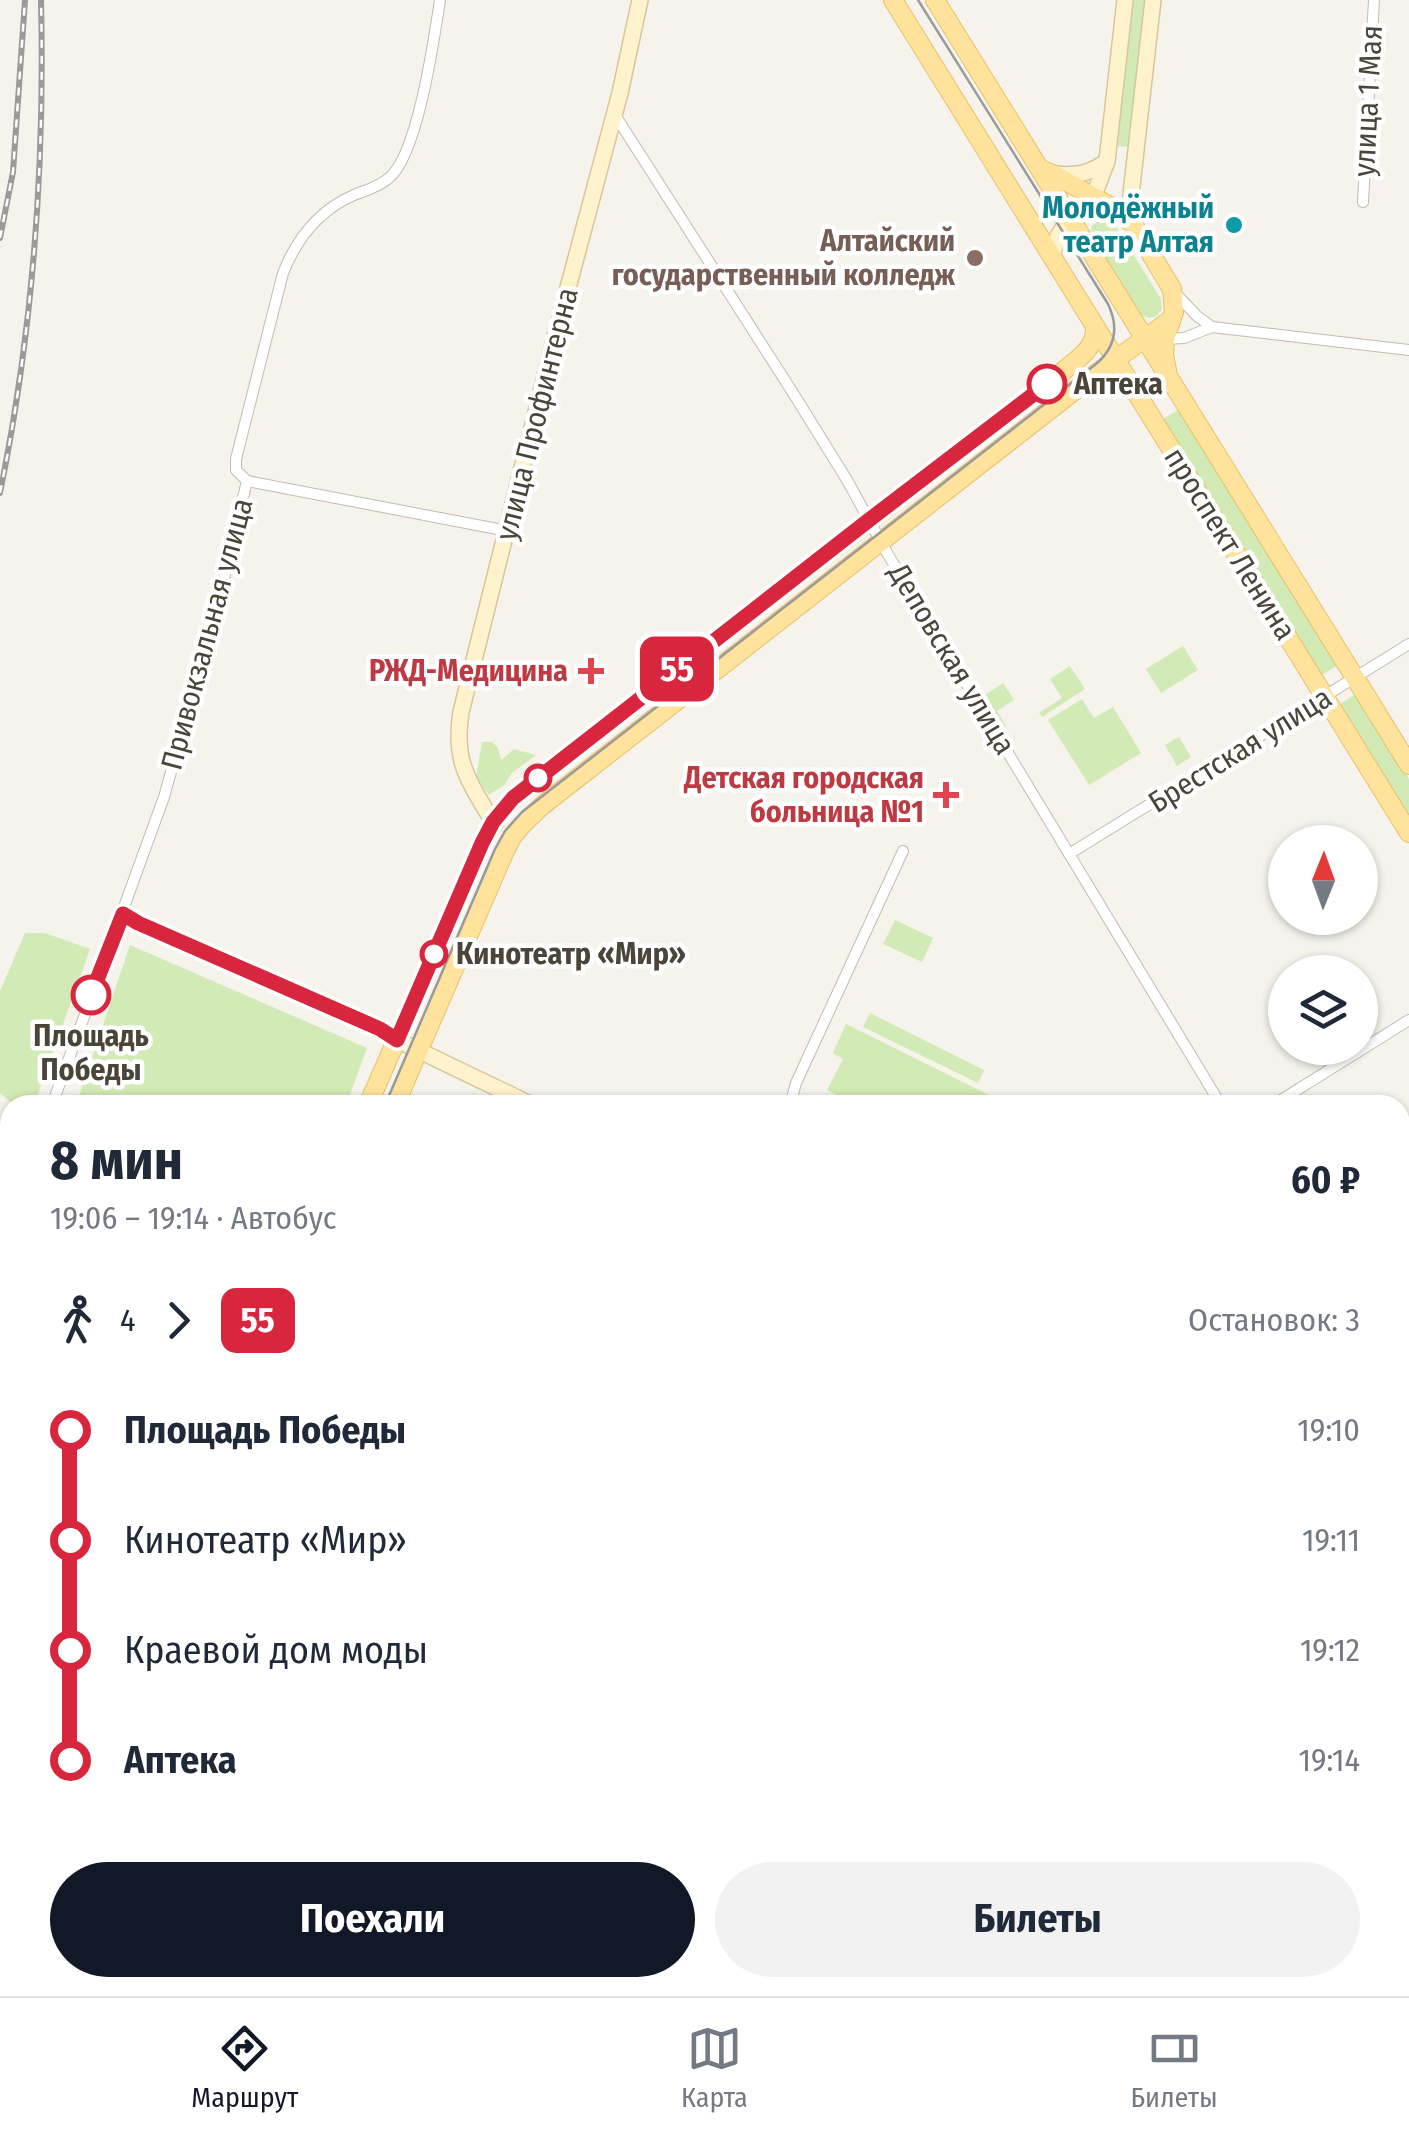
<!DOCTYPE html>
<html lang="ru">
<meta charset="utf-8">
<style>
:root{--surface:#fff;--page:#f2f2f3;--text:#1f2937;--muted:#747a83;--line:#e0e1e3;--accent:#111827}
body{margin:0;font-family:"Fira Sans Condensed",sans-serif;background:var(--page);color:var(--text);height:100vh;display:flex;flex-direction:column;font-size:38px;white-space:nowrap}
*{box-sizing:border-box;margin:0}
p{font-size:32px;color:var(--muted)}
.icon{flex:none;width:55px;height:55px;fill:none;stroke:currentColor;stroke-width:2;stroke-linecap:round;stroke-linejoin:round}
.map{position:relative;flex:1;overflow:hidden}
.sheet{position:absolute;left:0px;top:1095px;width:1410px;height:902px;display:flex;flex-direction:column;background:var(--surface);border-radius:30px 30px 0 0;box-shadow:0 2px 8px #0004}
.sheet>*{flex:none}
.badge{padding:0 20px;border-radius:15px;font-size:35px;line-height:65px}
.needle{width:65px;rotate:1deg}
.fabs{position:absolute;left:1268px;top:825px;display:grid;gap:20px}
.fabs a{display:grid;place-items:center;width:110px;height:110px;border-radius:50%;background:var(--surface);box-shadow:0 2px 8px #0004;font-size:50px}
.map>.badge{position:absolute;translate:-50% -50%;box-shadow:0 0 0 5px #fff}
.legs{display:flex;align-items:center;gap:15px;height:110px;padding:0 50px;font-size:32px}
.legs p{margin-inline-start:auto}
.headline{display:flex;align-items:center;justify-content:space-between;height:170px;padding:0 50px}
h1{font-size:55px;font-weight:700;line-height:75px}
.primary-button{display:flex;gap:20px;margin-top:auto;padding:20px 50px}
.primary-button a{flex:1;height:115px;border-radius:60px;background:var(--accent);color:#fff;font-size:40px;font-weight:700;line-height:115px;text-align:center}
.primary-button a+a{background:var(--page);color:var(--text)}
ul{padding:0 50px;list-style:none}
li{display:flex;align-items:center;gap:35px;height:110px;font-size:38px}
li i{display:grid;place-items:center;width:15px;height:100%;margin:0 12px;background:currentColor}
li i::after{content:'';width:25px;height:25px;margin:-12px;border:8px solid;border-radius:50%;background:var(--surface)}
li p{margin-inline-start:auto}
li:first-child i{background:linear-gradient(#0000 50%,currentColor 0)}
li:last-child i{background:linear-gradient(currentColor 50%,#0000 0)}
.tab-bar{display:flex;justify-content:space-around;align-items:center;height:140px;border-top:2px solid var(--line);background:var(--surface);font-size:28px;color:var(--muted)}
.tab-bar a{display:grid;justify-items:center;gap:5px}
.tab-bar .active{color:var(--accent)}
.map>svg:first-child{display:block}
</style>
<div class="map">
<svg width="1409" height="1996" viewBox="0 0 1409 1996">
<rect width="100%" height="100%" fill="#f6f3ec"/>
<g fill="#d2eab5">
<polygon points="1133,0 1145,0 1129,147 1117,146"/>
<polygon points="1107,220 1115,225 1161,299 1162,309 1157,316 1149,318 1141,315 1092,235 1091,227 1098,221"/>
<polygon points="1181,408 1340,664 1322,675 1163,419"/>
<polygon points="1183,646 1198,670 1161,693 1146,669"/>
<polygon points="1070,666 1085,689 1042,717 1039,713 1062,698 1050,679"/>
<polygon points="1003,683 1014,700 997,711 1006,726 1002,729 982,697"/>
<polygon points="1356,694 1409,779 1409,820 1338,705"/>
<polygon points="1082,699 1094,718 1113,707 1141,753 1089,785 1048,720"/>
<polygon points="1179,737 1191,757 1177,766 1165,745"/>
<polygon points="482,742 492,742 498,748 501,760 514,749 536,755 512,773 504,785 489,795 476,777"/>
<polygon points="895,920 933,938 922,962 883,944"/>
<polygon points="25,933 45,933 90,949 34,1105 14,1105 0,1093 0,991"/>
<polygon points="130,945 367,1048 346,1105 76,1105"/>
<polygon points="870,1013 984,1070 978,1083 863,1027"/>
<polygon points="846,1024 989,1095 984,1105 857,1105 827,1090 843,1059 833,1053"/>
<polygon points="10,1727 10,1778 0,1792 0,1741"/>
<polygon points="10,1802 10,1854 0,1855 0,1819"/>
</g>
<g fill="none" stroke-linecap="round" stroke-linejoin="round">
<defs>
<g id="street">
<polyline points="615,115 793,393 847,480 887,553 1221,1105"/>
<polyline points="1363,202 1374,0"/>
<polyline points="1175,293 1197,316 1212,327 1409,350"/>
<polyline points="1165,339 1184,338 1212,327"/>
<path d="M247,481L236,470V459L283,273C297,238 319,210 354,195C366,190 379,187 389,178C418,154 434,39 440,0"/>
<polyline points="247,481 508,531"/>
<polyline points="1069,854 1409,644"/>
<polyline points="123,913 137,923 379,1029 397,1040"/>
<polyline points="52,1105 164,797 219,599 247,481"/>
<polyline points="790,1105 796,1083 903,851"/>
<polyline points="1273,1105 1409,1020"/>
<polyline points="0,1206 10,1189"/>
<polyline points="1400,1961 1409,1956"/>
<polyline points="1345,1996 1358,1988"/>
</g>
<g id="secondary">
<path d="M1055,174C1076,176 1090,174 1107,161"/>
<polyline points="1133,224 1130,203 1153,0"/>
<polyline points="1052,256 1058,236 1070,217 1096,190 1107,161 1125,0"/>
<path d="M493,822C469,781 453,763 461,712L553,344L620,93L640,0"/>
<polyline points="397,1040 532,1105"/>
<polyline points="1400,1431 1409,1425"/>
<polyline points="1400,1685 1409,1699"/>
<polyline points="509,1996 522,1988"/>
</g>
<g id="primary">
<polyline points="893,0 1409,833"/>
<polyline points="935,0 1409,765"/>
<polyline points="1040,169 1053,174 1108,205 1133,224 1172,289 1174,312 1165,339 1164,355 1167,370"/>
<path d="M368,1105L482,843L503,809L528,786L1061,373C1077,359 1096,349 1095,327"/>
<polyline points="395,1105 504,853 512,837 524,823 543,805 1101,370 1169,321"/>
<polyline points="0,1650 10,1643"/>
<polyline points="0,1712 10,1698"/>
<polyline points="868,1988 874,1996"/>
<polyline points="899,1988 904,1996"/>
</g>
</defs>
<use href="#street" stroke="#c2bbae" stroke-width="12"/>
<use href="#secondary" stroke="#d6c79b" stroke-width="18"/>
<use href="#primary" stroke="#e6c16a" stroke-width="20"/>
<use href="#street" stroke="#fff" stroke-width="10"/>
<use href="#secondary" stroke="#fff3cd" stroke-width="15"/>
<use href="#primary" stroke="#ffe39c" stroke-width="18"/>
<g stroke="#9a9a9a" stroke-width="2.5">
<path d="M385,1105L495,849L505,831L522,812L1096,364C1116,347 1119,327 1108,304L918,0"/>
<polyline points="887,1988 893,1996"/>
</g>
<defs>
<g id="rail">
<polyline points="0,238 13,172 25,0"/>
<path d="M0,493C33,331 45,165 41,0"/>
</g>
</defs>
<use href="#rail" stroke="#9a9a9a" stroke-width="6"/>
<use href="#rail" stroke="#fff" stroke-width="2.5" stroke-dasharray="8" stroke-linecap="butt"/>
</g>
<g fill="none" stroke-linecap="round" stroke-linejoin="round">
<defs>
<polyline id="line-1" points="91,995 123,914 138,923 380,1029 397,1040 482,843 493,822 513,798 869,520 1047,384"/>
</defs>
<use href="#line-1" stroke="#fff" stroke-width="22"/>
<use href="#line-1" stroke="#d7263d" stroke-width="15"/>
</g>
<circle fill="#0f9aa8" stroke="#fff" stroke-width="4" cx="1234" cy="225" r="10"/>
<circle fill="#8d6e63" stroke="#fff" stroke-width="4" cx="975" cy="258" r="10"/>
<g fill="#fff" stroke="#d7263d" stroke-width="5">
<circle cx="1047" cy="384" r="18"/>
<circle cx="538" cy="778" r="12"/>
<circle cx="434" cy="954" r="12"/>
<circle cx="91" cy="995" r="18"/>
</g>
<g fill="#e0444e" stroke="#fff" stroke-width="4">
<path d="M586 656h10v10h10v10h-10v10h-10v-10h-10v-10h10z"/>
<path d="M941 780h10v10h10v10h-10v10h-10v-10h-10v-10h10z"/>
</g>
<g text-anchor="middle" stroke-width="9" stroke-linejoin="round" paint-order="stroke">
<g font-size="30" fill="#4b4439" stroke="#fff">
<text transform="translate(1368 101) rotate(-87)" y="10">улица 1 Мая</text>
<text transform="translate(537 414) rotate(-76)" y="10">улица Профинтерна</text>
<text transform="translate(1230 544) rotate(58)" y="10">проспект Ленина</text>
<text transform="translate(207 634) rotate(-75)" y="10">Привокзальная улица</text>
<text transform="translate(952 659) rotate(59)" y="10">Деповская улица</text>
<text transform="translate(1240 750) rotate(-32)" y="10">Брестская улица</text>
</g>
<g font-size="30" font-weight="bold" fill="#0d838f" stroke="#fff" text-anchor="end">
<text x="1214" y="218">Молодёжный<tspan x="1214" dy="34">театр Алтая</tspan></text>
</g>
<g font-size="30" font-weight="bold" fill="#785e54" stroke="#fff" text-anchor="end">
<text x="955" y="251">Алтайский<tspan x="955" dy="34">государственный колледж</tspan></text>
</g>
<g font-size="30" font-weight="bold" fill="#4b4439" stroke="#fff" text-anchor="start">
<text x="1074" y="394">Аптека</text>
<text x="456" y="964">Кинотеатр «Мир»</text>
<text x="91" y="1046" text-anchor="middle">Площадь<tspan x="91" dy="34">Победы</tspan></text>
</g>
<g font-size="30" font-weight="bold" fill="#be3a42" stroke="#fff" text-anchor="end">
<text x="568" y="681">РЖД-Медицина</text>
<text x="924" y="788">Детская городская<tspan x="924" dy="34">больница №1</tspan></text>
</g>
</g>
</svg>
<div class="fabs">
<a><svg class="needle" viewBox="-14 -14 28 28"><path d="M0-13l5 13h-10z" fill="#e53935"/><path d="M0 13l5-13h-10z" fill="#747a83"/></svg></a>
<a><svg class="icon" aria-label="layers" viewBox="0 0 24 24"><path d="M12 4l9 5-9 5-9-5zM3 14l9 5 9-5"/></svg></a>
</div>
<b class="badge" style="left:677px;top:669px;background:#d7263d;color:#fff">55</b>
<section class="sheet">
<div class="headline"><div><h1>8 мин</h1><p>19:06 – 19:14 · Автобус</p></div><b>60 ₽</b></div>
<div class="legs"><svg class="icon" aria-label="walk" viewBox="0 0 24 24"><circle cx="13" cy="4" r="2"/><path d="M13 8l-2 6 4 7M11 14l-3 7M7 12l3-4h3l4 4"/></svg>4<svg class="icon" aria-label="forward" viewBox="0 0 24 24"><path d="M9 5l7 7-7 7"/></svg><b class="badge" style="background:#d7263d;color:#fff">55</b><p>Остановок: 3</p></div>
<ul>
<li><i style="color:#d7263d"></i><b>Площадь Победы</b><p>19:10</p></li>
<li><i style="color:#d7263d"></i><span>Кинотеатр «Мир»</span><p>19:11</p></li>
<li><i style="color:#d7263d"></i><span>Краевой дом моды</span><p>19:12</p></li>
<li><i style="color:#d7263d"></i><b>Аптека</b><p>19:14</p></li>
</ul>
<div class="primary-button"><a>Поехали</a><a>Билеты</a></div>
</section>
</div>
<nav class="tab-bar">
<a class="active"><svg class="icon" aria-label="directions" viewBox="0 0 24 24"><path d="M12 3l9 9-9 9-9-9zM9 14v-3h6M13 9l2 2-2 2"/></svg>Маршрут</a>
<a><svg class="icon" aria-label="map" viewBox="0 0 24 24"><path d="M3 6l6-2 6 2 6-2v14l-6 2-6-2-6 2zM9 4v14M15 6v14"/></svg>Карта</a>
<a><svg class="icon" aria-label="tickets" viewBox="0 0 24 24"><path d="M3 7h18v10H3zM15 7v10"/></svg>Билеты</a>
</nav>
